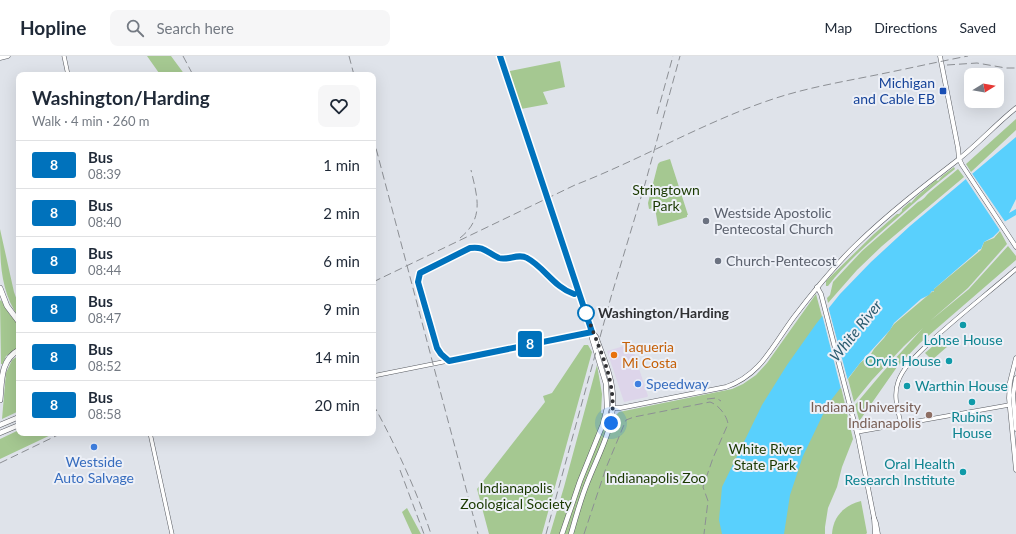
<!DOCTYPE html>
<meta charset="utf-8">
<style>
:root{--surface:#fff;--page:#f6f6f7;--text:#1f2937;--muted:#747a83;--line:#e0e1e3}
body{margin:0;font-family:Lato,sans-serif;background:var(--page);color:var(--text);height:100vh;display:flex;flex-direction:column;font-size:15px;white-space:nowrap}
*{box-sizing:border-box;margin:0}
p{font-size:13px;color:var(--muted)}
.icon{flex:none;width:22px;height:22px;fill:none;stroke:currentColor;stroke-width:2;stroke-linecap:round;stroke-linejoin:round}
.map{position:relative;flex:1;overflow:hidden}
.sheet{position:absolute;left:16px;top:16px;width:360px;height:364px;display:flex;flex-direction:column;background:var(--surface);border-radius:8px;box-shadow:0 4px 16px #0002}
.sheet>*{flex:none}
.badge{padding:0 8px;border-radius:3px;font-size:14px;line-height:26px}
.needle{width:26px;rotate:79deg}
.tools{position:absolute;left:964px;top:12px;display:grid;gap:8px}
.tools a{display:grid;place-items:center;width:40px;height:40px;border-radius:8px;background:var(--surface);box-shadow:0 4px 16px #0002;font-size:20px}
.you{position:absolute;width:20px;height:20px;margin:-10px;border:3px solid #fff;border-radius:50%;background:#1a73e8;box-shadow:0 0 0 6px #1a73e833}
.map>.badge{position:absolute;translate:-50% -50%;box-shadow:0 0 0 2px #fff}
.round{display:grid;place-items:center;flex:none;width:42px;height:42px;border-radius:8px;background:var(--page)}
.overview{display:flex;align-items:center;justify-content:space-between;height:68px;padding:0 16px}
h1{font-size:19px;font-weight:700;line-height:30px}
ul{padding:0;list-style:none}
li{display:flex;align-items:center;gap:12px;height:48px;padding:0 16px;border-top:1px solid var(--line)}
li div{flex:1}
li b{display:block;font-size:15px}
li em{font-style:normal}
li .badge{min-width:44px;font-weight:700;text-align:center}
header{display:flex;align-items:center;gap:24px;box-sizing:border-box;height:56px;padding:0 20px;background:var(--surface);border-bottom:1px solid var(--line)}
header strong{font-size:19px}
nav{display:flex;gap:22px;margin-inline-start:auto;font-size:14px}
.search{width:280px;height:36px;background:var(--page);display:flex;align-items:center;gap:10px;box-sizing:border-box;padding:0 14px;border-radius:8px;color:var(--muted);font-size:15px}
.map>svg:first-child{display:block}
</style>
<header>
<strong>Hopline</strong>
<div class="search"><svg class="icon" aria-label="search" viewBox="0 0 24 24"><circle cx="10" cy="10" r="6"/><path d="M15 15l6 6"/></svg>Search here</div>
<nav><a>Map</a><a>Directions</a><a>Saved</a></nav>
</header>
<div class="map">
<svg width="1016" height="478" viewBox="0 0 1016 478">
<rect width="100%" height="100%" fill="#dfe3ea"/>
<polygon fill="#ddd5ea" points="631,288 648,340 647,341 624,346 607,295"/>
<g fill="#a5c891">
<polygon points="147,0 171,0 185,19 152,19 159,17"/>
<polygon points="560,5 565,31 543,36 548,48 521,53 509,16 510,15"/>
<polygon points="1016,63 1016,74 971,116 966,108"/>
<polygon points="670,103 688,159 687,159 687,161 658,170 655,152 649,153 648,147 658,108 660,106"/>
<path d="M954,111L955,113C934,129 915,146 896,163C872,184 847,205 828,230H826V225L874,178L897,158H899L902,155V153L910,146L911,147L916,141L936,124L938,125L942,120Z"/>
<path d="M958,113L964,121L882,190L857,214L828,247L827,242L830,239L833,226L862,195L918,146C924,144 926,139 930,136C939,128 949,121 958,113Z"/>
<path d="M0,173L14,236L19,250V262C0,234 0,206 0,173Z"/>
<polygon points="1000,175 1007,188 968,232 930,265 969,233 1008,190 1016,200 1016,204 920,287 897,311 860,364 859,364 855,349 882,317 923,272 904,290 872,324 854,346 848,323 860,307 871,298 874,293 884,282 894,268 933,235 934,236 934,233 981,194 984,186 994,182"/>
<polygon points="816,238 841,331 853,383 842,411 837,431 828,452 825,471 825,478 550,478 564,431 597,309 602,338 601,357 616,359 619,356 732,333 743,328 756,319 767,307"/>
<polygon points="1,244 10,259 19,268 19,292 6,300 3,308 1,308 0,245"/>
<polygon points="942,282 948,290 932,304 925,297"/>
<polygon points="584,289 588,289 592,296 542,478 489,478 477,433 545,346 543,340 552,337"/>
<polygon points="19,299 19,355 2,363 6,317 12,304"/>
<polygon points="19,374 19,377 55,377 0,403 0,383"/>
<path d="M861,445L867,477L866,478H832C833,460 845,449 861,445Z"/>
<polygon points="407,452 421,478 412,478 402,456"/>
</g>
<polygon fill="#59d0fd" points="1016,81 1016,143 1009,157 1016,153 1016,159 1004,166 999,175 993,181 984,186 981,193 978,194 978,195 934,233 934,235 932,235 929,239 921,243 894,267 890,274 860,307 828,348 803,400 790,439 784,478 722,478 719,464 722,431 762,349 787,309 816,268 840,238 871,206 910,170"/>
<g fill="#dfe3ea">
<polygon points="971,116 1006,167 1001,176 965,122"/>
<polygon points="828,250 848,325 841,333 822,258"/>
</g>
<g fill="none" stroke-linecap="round" stroke-linejoin="round">
<defs>
<g id="tertiary">
<polyline points="64,0 68,19"/>
<polyline points="373,320 592,276"/>
<path d="M901,368C898,354 893,340 898,326C903,311 917,299 928,288C956,262 987,238 1016,213"/>
<polyline points="857,376 1009,349"/>
<polyline points="150,377 172,478"/>
</g>
<g id="secondary">
<polyline points="940,0 958,92 959,103 962,109 1016,191"/>
<polyline points="0,2 8,0"/>
<polyline points="817,231 821,238 858,381 874,462 875,478"/>
<polyline points="1016,302 1010,326 1009,342 1016,414"/>
<polyline points="1016,322 1013,339 1016,373"/>
<path d="M611,352H620L726,331C761,319 773,289 794,261C813,236 834,210 857,188C889,157 924,130 959,103C979,87 996,68 1016,52"/>
<polyline points="874,462 876,467 878,478"/>
</g>
<g id="primary">
<polyline points="500,0 592,276 592,282 606,328 607,352 603,368 580,425 562,478"/>
<polyline points="0,369 19,361"/>
<polyline points="0,377 19,369"/>
<path d="M571,478C576,460 581,442 588,425C598,399 614,372 613,343C613,322 603,301 596,281L593,277"/>
</g>
<g id="motorway">
<polyline points="0,232 7,250 19,266"/>
<path d="M0,344C2,325 0,304 19,294"/>
</g>
</defs>
<use href="#tertiary" stroke="#585b61" stroke-width="4.5"/>
<use href="#secondary" stroke="#585b61" stroke-width="5"/>
<use href="#primary" stroke="#585b61" stroke-width="5.5"/>
<use href="#motorway" stroke="#585b61" stroke-width="6"/>
<use href="#tertiary" stroke="#fff" stroke-width="3.5"/>
<use href="#secondary" stroke="#fff" stroke-width="4"/>
<use href="#primary" stroke="#fff" stroke-width="4.5"/>
<use href="#motorway" stroke="#fff" stroke-width="5"/>
<g stroke="#8c8f94" stroke-width="1" stroke-dasharray="8 4" stroke-linecap="butt">
<polyline points="183,0 193,19"/>
<polyline points="349,0 354,19"/>
<polyline points="947,9 977,7 1006,12 1016,12"/>
<polyline points="657,58 673,0"/>
<polyline points="373,81 478,478"/>
<path d="M460,182C485,162 477,140 471,114"/>
<path d="M373,226L575,129C642,103 704,66 773,43C806,32 841,26 876,19C906,13 937,6 968,0"/>
<polyline points="707,343 716,342 721,345"/>
<path d="M373,348C396,390 416,433 431,478"/>
<polyline points="0,407 62,377"/>
<polyline points="400,414 424,478"/>
<polyline points="546,478 611,241 645,128 680,0"/>
<path d="M584,478L606,412L626,364L634,361L710,346C719,349 727,360 728,368L713,402L703,431L708,445L704,478"/>
</g>
</g>
<g fill="none" stroke-linecap="round" stroke-linejoin="round">
<defs>
<path id="line" d="M500,0L592,276L449,305L441,298L437,292L418,226L420,217L470,192C485,190 487,197 499,202C508,205 518,197 527,202C544,211 555,232 574,238"/>
</defs>
<use href="#line" stroke="#fff" stroke-width="9"/>
<use href="#line" stroke="#0072bc" stroke-width="6"/>
<path stroke="#303134" stroke-width="4" stroke-dasharray="0 7.2" d="M586,257L585,253C597,291 619,325 611,367"/>
</g>
<rect fill="#1a4fb4" stroke="#edf0f7" stroke-width="1.5" x="939" y="31" width="8" height="8" rx="2"/>
<g fill="#6b7280" stroke="#edf0f7" stroke-width="1.5">
<circle cx="706" cy="165" r="4"/>
<circle cx="718" cy="205" r="4"/>
</g>
<circle fill="#fff" stroke="#0072bc" stroke-width="2" cx="586" cy="257" r="8"/>
<g fill="#0f9aa8" stroke="#edf0f7" stroke-width="1.5">
<circle cx="963" cy="269" r="4"/>
<circle cx="949" cy="305" r="4"/>
<circle cx="907" cy="330" r="4"/>
<circle cx="972" cy="346" r="4"/>
<circle cx="963" cy="416" r="4"/>
</g>
<circle fill="#e8710a" stroke="#edf0f7" stroke-width="1.5" cx="614" cy="299" r="4"/>
<g fill="#3f7fe0" stroke="#edf0f7" stroke-width="1.5">
<circle cx="638" cy="328" r="4"/>
<circle cx="94" cy="391" r="4"/>
</g>
<circle fill="#8d6e63" stroke="#edf0f7" stroke-width="1.5" cx="929" cy="359" r="4"/>
<g text-anchor="middle" stroke-width="4" stroke-linejoin="round" paint-order="stroke">
<g font-size="14" fill="#164399" stroke="#edf0f7" text-anchor="end">
<text x="935" y="32">Michigan<tspan x="935" dy="16">and Cable EB</tspan></text>
</g>
<g font-size="14" fill="#1a3900" stroke="#edf0f7">
<text x="666" y="139">Stringtown<tspan x="666" dy="16">Park</tspan></text>
<text x="765" y="398">White River<tspan x="765" dy="16">State Park</tspan></text>
<text x="656" y="427">Indianapolis Zoo</text>
<text x="516" y="437">Indianapolis<tspan x="516" dy="16">Zoological Society</tspan></text>
</g>
<g font-size="14" fill="#5b616d" stroke="#edf0f7" text-anchor="start">
<text x="714" y="162">Westside Apostolic<tspan x="714" dy="16">Pentecostal Church</tspan></text>
<text x="726" y="210">Church-Pentecost</text>
</g>
<g font-size="14" font-weight="bold" fill="#303134" stroke="#edf0f7" text-anchor="start">
<text x="598" y="262">Washington/Harding</text>
</g>
<g font-size="14" fill="#0d838f" stroke="#edf0f7">
<text x="963" y="289">Lohse House</text>
<text x="941" y="310" text-anchor="end">Orvis House</text>
<text x="915" y="335" text-anchor="start">Warthin House</text>
<text x="972" y="366">Rubins<tspan x="972" dy="16">House</tspan></text>
<text x="955" y="413" text-anchor="end">Oral Health<tspan x="955" dy="16">Research Institute</tspan></text>
</g>
<g font-size="14" fill="#c56008" stroke="#edf0f7" text-anchor="start">
<text x="622" y="296">Taqueria<tspan x="622" dy="16">Mi Costa</tspan></text>
</g>
<g font-size="14" fill="#366cbe" stroke="#edf0f7" text-anchor="start">
<text x="646" y="333">Speedway</text>
<text x="94" y="411" text-anchor="middle">Westside<tspan x="94" dy="16">Auto Salvage</tspan></text>
</g>
<g font-size="14" fill="#785e54" stroke="#edf0f7" text-anchor="end">
<text x="921" y="356">Indiana University<tspan x="921" dy="16">Indianapolis</tspan></text>
</g>
<g font-size="15" font-style="italic" fill="#2b5b6f" stroke="#edf0f7">
<text transform="translate(856 275) rotate(-51)" y="5">White River</text>
</g>
</g>
</svg>
<div class="tools">
<a><svg class="needle" viewBox="-14 -14 28 28"><path d="M0-13l5 13h-10z" fill="#e53935"/><path d="M0 13l5-13h-10z" fill="#747a83"/></svg></a>
</div>
<div class="you" style="left:611px;top:367px"></div>
<b class="badge" style="left:530px;top:288px;background:#0072bc;color:#fff">8</b>
<section class="sheet">
<div class="overview"><div><h1>Washington/Harding</h1><p>Walk · 4 min · 260 m</p></div><a class="round"><svg class="icon" aria-label="heart" viewBox="0 0 24 24"><path d="M12 20l-8-8c-3-5 5-10 8-4 3-6 11-1 8 4z"/></svg></a></div>
<ul>
<li><span class="badge" style="background:#0072bc;color:#fff">8</span><div><b>Bus</b><p>08:39</p></div><em>1 min</em></li>
<li><span class="badge" style="background:#0072bc;color:#fff">8</span><div><b>Bus</b><p>08:40</p></div><em>2 min</em></li>
<li><span class="badge" style="background:#0072bc;color:#fff">8</span><div><b>Bus</b><p>08:44</p></div><em>6 min</em></li>
<li><span class="badge" style="background:#0072bc;color:#fff">8</span><div><b>Bus</b><p>08:47</p></div><em>9 min</em></li>
<li><span class="badge" style="background:#0072bc;color:#fff">8</span><div><b>Bus</b><p>08:52</p></div><em>14 min</em></li>
<li><span class="badge" style="background:#0072bc;color:#fff">8</span><div><b>Bus</b><p>08:58</p></div><em>20 min</em></li>
</ul>
</section>
</div>
